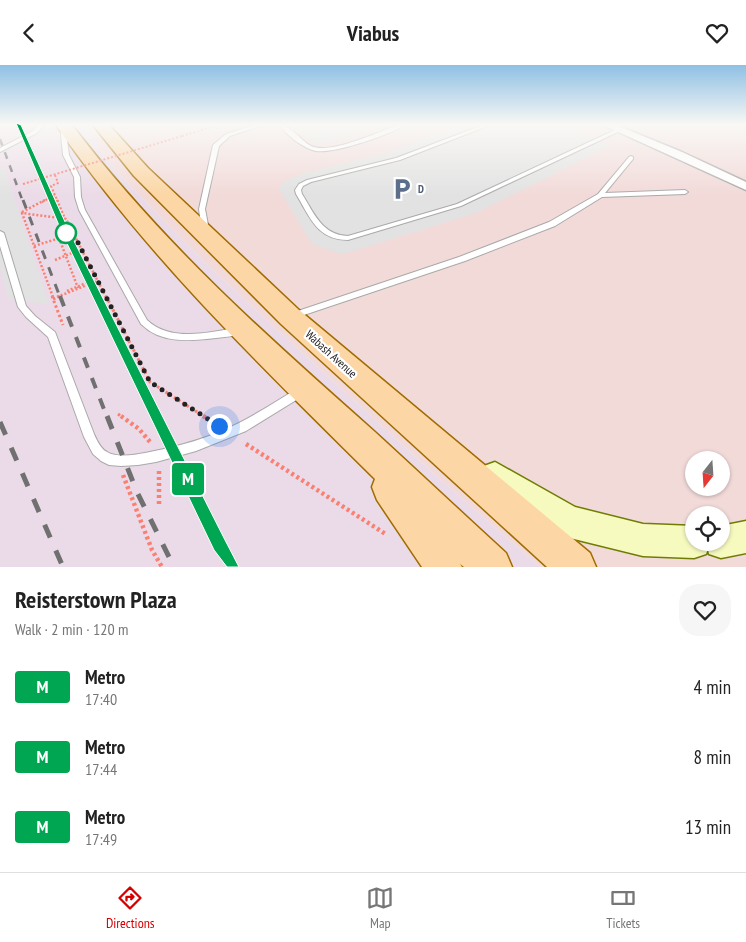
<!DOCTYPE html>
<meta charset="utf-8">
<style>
:root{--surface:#fff;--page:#f6f6f6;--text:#222;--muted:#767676;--line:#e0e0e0;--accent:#d40000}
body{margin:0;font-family:"PT Sans Narrow",sans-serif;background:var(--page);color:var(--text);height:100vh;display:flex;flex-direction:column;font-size:19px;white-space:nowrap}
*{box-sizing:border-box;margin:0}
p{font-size:16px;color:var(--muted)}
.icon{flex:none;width:28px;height:28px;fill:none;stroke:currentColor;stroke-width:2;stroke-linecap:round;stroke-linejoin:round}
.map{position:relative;height:502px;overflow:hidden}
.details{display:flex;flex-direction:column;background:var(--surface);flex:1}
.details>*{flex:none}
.badge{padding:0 10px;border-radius:4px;font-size:18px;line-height:32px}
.needle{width:32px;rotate:197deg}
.controls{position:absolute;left:685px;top:386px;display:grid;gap:10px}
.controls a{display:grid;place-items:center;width:45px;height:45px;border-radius:50%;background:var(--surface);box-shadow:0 1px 4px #0004;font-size:25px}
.you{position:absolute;width:25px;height:25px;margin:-12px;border:4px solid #fff;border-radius:50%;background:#1a73e8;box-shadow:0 0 0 8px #1a73e833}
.map>.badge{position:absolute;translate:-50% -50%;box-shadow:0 0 0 2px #fff}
.round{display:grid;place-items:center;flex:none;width:52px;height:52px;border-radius:20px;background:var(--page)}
.summary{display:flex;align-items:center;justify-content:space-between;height:85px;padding:0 15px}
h1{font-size:24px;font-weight:800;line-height:38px}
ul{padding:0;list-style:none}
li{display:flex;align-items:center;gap:15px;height:70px;padding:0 15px}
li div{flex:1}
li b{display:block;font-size:19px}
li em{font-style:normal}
li .badge{min-width:55px;font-weight:700;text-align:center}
header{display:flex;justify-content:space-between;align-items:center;height:65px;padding:0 15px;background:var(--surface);font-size:22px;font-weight:800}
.dock{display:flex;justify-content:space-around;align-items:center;height:70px;border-top:1px solid var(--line);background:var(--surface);font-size:14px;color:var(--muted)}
.dock a{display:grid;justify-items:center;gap:2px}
.dock .selected{color:var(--accent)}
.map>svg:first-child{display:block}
</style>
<header><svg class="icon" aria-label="back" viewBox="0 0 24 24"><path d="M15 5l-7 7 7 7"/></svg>Viabus<svg class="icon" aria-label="heart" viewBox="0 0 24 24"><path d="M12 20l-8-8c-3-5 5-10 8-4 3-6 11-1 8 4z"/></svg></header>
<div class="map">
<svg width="746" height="502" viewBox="0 0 746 502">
<rect width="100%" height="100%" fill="#f2efe9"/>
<path fill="#f2dad9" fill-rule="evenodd" d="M81,60H746V502H540L432,407L206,199L117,107ZM694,395H721V422H694ZM694,450H721V478H694Z"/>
<polygon fill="#ebdbe8" points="0,60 81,60 117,107 206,199 432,407 540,502 0,502"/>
<g fill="#e2e2e2">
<polygon points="291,60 381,60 318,81"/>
<polygon points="458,60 564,60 610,81 476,148 347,188 338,188 314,180 309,174 280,126 279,122 284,117 300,109 388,87"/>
<polygon points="0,102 4,102 49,239 9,235 0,202"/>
</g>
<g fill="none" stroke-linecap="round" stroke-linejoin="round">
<defs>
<g id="service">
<polygon points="38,60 44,60 37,68 0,87 0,83 33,66"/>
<path d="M60,60H65L69,90L80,112L81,132L85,145L147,255C171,278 211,267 240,262L243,263L245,266L243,269C234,271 225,272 216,273C190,276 161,279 141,259L79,145L75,132L74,112L63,90Z"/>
<polygon points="255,60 263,60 230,71 219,81 205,144 209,165 208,167 202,167 199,144 213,80 226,69"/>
<path d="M279,60C291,60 300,75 311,81C330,90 378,67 398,60H405C389,70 334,89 316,86C302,83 287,70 279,60Z"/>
<path d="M483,60H490L400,95L311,117L303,121L301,125L302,129C314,148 322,170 348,171L457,139L617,64L622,65L461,141L348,175C317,175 310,152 296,129L295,125L299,119L307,115L396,93Z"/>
<polygon points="631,91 633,92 633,94 605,128 685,125 688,127 685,129 602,132 555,161 465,196 292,254 289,253 288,251 289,249 459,192 549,157 598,129 629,92"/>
<path d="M0,166L4,168L26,241L35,251L55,267L94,369C97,376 101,384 107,387C117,393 134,390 145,388C177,382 210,373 239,358C260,347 279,335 298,323L302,322L306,323L307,326L306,329L246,366L196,386L156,397L138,400L121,401L109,400L101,396L93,389L84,372L48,272L26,252L18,242L0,181Z"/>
</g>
<polygon id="minor" points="603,60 616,60 682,87 746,117 746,125"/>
<polygon id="secondary" points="495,397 575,442 643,459 694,461 694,478 721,478 721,461 746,456 746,488 721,493 709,489 708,484 706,489 694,493 643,491 570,473 506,438 484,423 480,412 484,401"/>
<g id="primary">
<path d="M56,60H72C162,178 264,269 375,367C419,407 462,448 506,488L512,502H464L460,499L462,502H422L377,435L372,422L375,414C262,302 147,192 56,60Z"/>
<polygon points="93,60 109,60 148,103 299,245 590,488 596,502 547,502 281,259 134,111"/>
</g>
</defs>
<use href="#service" stroke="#a9a9a9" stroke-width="2"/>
<use href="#minor" stroke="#a9a9a9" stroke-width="3"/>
<use href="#secondary" stroke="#707d05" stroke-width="3"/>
<use href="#primary" stroke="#a06b00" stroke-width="3"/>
<g stroke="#fa8072" stroke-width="2" stroke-dasharray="2 2" stroke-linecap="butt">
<polyline points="182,71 215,61"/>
<polyline points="55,110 58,118 51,121 58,137"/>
<polyline points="42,137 55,130"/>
</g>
<g stroke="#fa8072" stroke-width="2.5" stroke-dasharray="2 2" stroke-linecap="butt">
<polyline points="57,135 65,154"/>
<polyline points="22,147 45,135"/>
<polyline points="59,173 78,223"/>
<polyline points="34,181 73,169"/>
<polyline points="55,195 72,188"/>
<polyline points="67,226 86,218"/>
<polyline points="53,232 22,148 66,154 106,232"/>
<polyline points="57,232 97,216"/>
</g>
<g stroke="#fa8072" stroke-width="3" stroke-dasharray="2.5 2.5" stroke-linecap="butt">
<polyline points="52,231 63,260"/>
<polyline points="106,231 150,317 205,352"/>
<polyline points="53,234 60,231"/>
<polyline points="118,349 122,352"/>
</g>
<g stroke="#fa8072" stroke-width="4.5" stroke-dasharray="3 3" stroke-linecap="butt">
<polyline points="121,351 139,364 151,378"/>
<polyline points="203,351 214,358"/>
<polyline points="246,379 387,470"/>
<polyline points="159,406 159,440"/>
<polyline points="123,410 152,485 162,502"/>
</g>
<use href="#service" fill="#fff" fill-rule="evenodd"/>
<use href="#minor" fill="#fff" fill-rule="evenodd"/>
<use href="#secondary" fill="#f7fabf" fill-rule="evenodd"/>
<use href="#primary" fill="#fcd6a4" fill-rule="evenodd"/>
<g stroke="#707070" stroke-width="2.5" stroke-dasharray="7 7" stroke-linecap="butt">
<polyline points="18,60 52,137"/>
<polyline points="0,74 23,137"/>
</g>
<g stroke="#707070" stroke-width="3" stroke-dasharray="9 9" stroke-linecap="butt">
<polyline points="23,135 60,232"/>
<polyline points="52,135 98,232"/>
</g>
<g stroke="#707070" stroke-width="4" stroke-dasharray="11 11" stroke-linecap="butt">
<polyline points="60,231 107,352"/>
<polyline points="97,231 157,352"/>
</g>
<g stroke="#707070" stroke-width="5" stroke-dasharray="14 14" stroke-linecap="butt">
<polyline points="107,351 137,427 174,502"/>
<polyline points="156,351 232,502"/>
<polyline points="0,357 63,502"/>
</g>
<polyline stroke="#fa8072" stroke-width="2" stroke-dasharray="2 2" stroke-linecap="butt" points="23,119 182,71"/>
</g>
<linearGradient id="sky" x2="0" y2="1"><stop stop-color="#8fc0e4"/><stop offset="0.46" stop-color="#f9f8f5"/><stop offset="1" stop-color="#f9f8f5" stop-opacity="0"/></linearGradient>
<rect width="746" height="130" fill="url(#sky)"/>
<polygon fill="#00a651" stroke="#fff" points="16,58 21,60 71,170 225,475 239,502 227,502 214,485 63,170"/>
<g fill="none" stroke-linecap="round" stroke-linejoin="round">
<polyline stroke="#222" stroke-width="5" stroke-dasharray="0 9" points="66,168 73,168 150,317 219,361"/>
</g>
<defs>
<symbol id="parking-bare" viewBox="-9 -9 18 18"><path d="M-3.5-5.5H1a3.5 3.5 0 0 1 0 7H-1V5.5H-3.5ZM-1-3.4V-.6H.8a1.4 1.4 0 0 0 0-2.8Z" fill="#5c6f8a" stroke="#fff" stroke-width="2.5" paint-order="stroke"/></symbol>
</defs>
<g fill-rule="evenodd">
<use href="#parking-bare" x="386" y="108" width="32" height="32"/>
</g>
<circle fill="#fff" stroke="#00a651" stroke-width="2.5" cx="66" cy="168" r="10"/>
<g text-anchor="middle" stroke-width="4.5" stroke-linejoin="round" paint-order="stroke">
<g font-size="11" font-weight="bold" fill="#4e5e75" stroke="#fff" text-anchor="start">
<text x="418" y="128">D</text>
</g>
<g font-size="12" fill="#222" stroke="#fff">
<text transform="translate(331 289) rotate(42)" y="4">Wabash Avenue</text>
</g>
</g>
</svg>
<div class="controls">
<a><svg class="needle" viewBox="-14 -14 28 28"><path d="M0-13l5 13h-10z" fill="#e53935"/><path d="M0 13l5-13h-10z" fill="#767676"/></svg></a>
<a><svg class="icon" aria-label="locate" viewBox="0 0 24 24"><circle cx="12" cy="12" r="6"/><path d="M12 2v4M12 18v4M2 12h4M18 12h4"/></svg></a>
</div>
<div class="you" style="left:219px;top:361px"></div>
<b class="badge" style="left:188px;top:414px;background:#00a651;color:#fff">M</b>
</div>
<section class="details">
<div class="summary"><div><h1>Reisterstown Plaza</h1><p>Walk · 2 min · 120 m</p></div><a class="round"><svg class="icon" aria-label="heart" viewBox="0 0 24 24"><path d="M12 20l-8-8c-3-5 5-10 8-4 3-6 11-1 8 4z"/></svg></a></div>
<ul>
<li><span class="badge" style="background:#00a651;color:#fff">M</span><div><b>Metro</b><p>17:40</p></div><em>4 min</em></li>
<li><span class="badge" style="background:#00a651;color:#fff">M</span><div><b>Metro</b><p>17:44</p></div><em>8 min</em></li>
<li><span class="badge" style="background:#00a651;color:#fff">M</span><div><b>Metro</b><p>17:49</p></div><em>13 min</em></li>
</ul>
</section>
<nav class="dock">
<a class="selected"><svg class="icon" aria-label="directions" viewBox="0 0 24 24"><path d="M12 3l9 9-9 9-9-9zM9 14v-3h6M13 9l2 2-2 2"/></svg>Directions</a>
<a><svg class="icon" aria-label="map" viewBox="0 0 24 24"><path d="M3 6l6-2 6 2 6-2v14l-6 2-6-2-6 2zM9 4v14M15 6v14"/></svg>Map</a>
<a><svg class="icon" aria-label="tickets" viewBox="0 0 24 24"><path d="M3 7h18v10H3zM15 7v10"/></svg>Tickets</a>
</nav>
